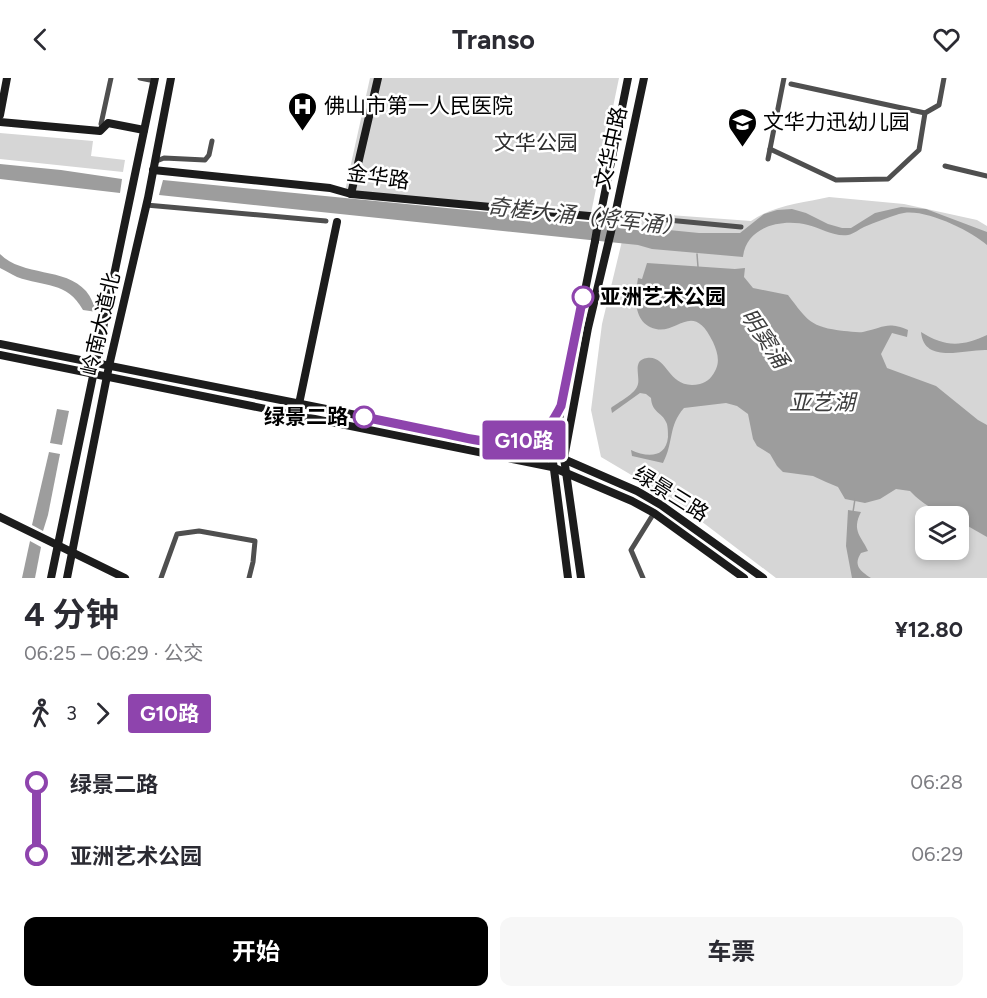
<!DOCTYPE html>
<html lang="zh">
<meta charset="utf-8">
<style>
:root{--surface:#fff;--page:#f7f7f7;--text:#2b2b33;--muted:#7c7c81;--accent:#000}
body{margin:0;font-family:Figtree,"Noto Sans SC",sans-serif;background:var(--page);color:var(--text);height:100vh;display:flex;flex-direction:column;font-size:22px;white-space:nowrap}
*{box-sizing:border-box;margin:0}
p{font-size:20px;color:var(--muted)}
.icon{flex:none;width:33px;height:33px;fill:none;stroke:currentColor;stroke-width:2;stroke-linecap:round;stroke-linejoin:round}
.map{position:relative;height:500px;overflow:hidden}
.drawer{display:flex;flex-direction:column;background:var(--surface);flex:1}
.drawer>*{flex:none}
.badge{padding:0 12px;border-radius:4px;font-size:21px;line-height:39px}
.buttons{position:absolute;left:915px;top:428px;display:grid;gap:12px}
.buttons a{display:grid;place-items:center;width:54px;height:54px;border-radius:12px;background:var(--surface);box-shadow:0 3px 9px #0003;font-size:30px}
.map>.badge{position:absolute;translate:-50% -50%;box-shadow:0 0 0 3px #fff}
.legs{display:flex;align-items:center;gap:9px;height:66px;padding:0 24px;font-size:20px}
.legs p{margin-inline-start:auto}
.overview{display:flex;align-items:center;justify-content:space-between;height:102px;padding:0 24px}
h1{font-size:33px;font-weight:700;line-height:45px}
.action{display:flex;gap:12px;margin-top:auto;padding:12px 24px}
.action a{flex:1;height:69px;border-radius:12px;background:var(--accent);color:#fff;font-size:24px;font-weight:700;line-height:69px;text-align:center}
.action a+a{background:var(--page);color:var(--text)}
ul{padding:0 24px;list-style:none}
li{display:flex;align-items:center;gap:21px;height:72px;font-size:22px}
li i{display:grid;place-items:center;width:9px;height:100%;margin:0 8px;background:currentColor}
li i::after{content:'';width:15px;height:15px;margin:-8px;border:4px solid;border-radius:50%;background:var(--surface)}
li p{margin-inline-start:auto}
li:first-child i{background:linear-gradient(#0000 50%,currentColor 0)}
li:last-child i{background:linear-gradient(currentColor 50%,#0000 0)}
header{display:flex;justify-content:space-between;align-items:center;height:78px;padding:0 24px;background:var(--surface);font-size:27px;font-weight:700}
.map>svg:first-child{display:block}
</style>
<header><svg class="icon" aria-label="back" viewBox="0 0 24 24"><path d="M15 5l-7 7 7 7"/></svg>Transo<svg class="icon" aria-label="heart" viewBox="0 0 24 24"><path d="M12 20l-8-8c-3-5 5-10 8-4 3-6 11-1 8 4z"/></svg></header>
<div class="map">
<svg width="987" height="500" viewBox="0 0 987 500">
<rect width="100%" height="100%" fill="#fff"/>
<g fill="#d6d6d6" fill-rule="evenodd">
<polygon points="370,0 619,0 591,135 345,113"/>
<polygon points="0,55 93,63 91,78 125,82 123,94 0,81"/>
<path d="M829,119L904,126L977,142L987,148V500H776L672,421L601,379L591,332L602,246L629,134L751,143C774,127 803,125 829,119ZM926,438H958V471H926Z"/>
</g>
<g fill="#9d9d9d">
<polygon points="0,86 61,92 122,101 120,115 0,101"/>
<path d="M163,102L699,155H740L764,136L777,132L792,131L806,135L828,146L842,150H851L875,135L901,129L926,131L987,154V167C970,152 921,128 899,136C887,140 875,144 864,149C859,151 854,156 848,157C834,159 821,150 808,147C783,140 746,148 743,179L652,171L638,167L159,117Z"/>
<path d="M0,176C23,199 65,189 86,213C91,219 94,227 97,234L83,232C67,203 44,209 17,199C11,196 6,193 0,190Z"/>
<path d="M647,185L735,191L745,190L744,199L753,210L788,217C808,243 810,249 844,253C850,253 857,255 863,254C884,250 886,243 908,252L907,259L892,255L881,276L887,290L936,308L978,342L987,347V459L959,443L958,438C941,438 921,425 910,413L896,411L880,421L865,425L845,421L838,409L826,404L813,398L783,394L777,388L770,376L757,368L753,361L748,336L737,328L726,325L684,330C668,348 674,364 663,385L632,378L631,372C646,379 666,381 668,359C668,355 668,347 666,344C662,334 652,335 651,320L646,316L640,315L612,335L611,330C618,324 636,316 638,306C640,297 632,282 647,280C669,277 667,313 700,306C708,304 713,298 716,291C720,282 717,273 713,264C693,222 678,256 656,251C632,245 635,218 638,200L642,201Z"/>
<path d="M921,254C945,269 961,269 987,257V272C965,271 924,287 921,254Z"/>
<polygon points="57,331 69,333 62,367 50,365"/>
<polygon points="49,374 60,376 48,437 43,453 32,447"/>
<path d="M848,432L861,434C851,453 862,459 868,473L861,475C853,487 860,493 871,500H852L846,468Z"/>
<polygon points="30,463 41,469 35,500 22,500"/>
</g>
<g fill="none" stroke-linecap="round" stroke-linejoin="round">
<g stroke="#9d9d9d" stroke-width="1.5">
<polyline points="697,176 698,189"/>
<polyline points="853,434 855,421"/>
</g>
<g stroke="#4f4f4f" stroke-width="5">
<polyline points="140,0 155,3"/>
<polyline points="791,6 925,35"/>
<polyline points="103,49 101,46 111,0"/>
<polyline points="770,71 836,102 888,101 919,72 925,35 939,27 944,0"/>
<polyline points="768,81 784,0"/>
<polyline points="154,84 164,80 205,82 209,77 212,63"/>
<polyline points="945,88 987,98"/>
<polyline points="146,127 326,143"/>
<polyline points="615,137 741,149"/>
<polyline points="161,500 177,456 199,453 255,463 253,484 249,500"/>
<polyline points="643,500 631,472 654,435"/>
</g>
<g stroke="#1c1c1c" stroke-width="8">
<polyline points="0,37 7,0"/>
<polyline points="0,44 100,53 108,45 144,52"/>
<polyline points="153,92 330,110 351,116 600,139"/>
<polyline points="351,116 378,0"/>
<polyline points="599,144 628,0"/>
<polyline points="0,266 552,376 637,413 661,427 763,500"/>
<polyline points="0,277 552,389 632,423 654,435 744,500"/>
<polyline points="299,326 337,144"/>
<path d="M505,364C529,364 546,354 558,334"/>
<polyline points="0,439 125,500"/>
<polyline points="51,500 155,0"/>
<polyline points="67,500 109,288 148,120 171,0"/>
<polyline points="568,500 552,376 595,163"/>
<polyline points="581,500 564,380 588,250 615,137 644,0"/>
</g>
<polyline stroke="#1c1c1c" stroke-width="8" points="595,163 598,145"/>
</g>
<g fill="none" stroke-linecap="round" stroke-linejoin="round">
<defs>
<path id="line-1" d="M364,339C388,344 413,349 437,354C469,360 512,375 542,354C551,348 556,337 561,328L583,219"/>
</defs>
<use href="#line-1" stroke="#fff" stroke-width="14"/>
<use href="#line-1" stroke="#8e44ad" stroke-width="9"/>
</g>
<defs>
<symbol id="hospital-pin" viewBox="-11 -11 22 30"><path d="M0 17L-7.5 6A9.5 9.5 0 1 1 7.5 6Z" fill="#000" stroke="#fff"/><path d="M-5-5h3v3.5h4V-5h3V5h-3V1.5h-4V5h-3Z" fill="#fff"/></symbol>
<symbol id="school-pin" viewBox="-11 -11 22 30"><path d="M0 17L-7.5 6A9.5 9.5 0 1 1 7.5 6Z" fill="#000" stroke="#fff"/><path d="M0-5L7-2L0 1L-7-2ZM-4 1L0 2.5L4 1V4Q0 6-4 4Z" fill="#fff"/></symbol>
</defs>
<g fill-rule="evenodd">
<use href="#hospital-pin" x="286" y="12" width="33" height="45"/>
<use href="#school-pin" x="726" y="28" width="33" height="45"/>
</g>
<g fill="#fff" stroke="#8e44ad" stroke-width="3">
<circle cx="583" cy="219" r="10"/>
<circle cx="364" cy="339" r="10"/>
</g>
<g text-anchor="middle" stroke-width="5" stroke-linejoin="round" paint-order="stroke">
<g font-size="21" fill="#000" stroke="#fff" text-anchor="start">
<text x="324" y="35">佛山市第一人民医院</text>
<text x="763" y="51">文华力迅幼儿园</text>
</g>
<g font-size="21" fill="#2d2d2d" stroke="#fff">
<text x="536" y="72">文华公园</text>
</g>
<g font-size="21" fill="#000" stroke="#fff">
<text transform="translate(611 70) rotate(-78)" y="7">文华中路</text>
<text transform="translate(378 99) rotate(8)" y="7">金华路</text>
<text transform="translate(101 246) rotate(-77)" y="7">岭南大道北</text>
<text transform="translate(671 416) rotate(32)" y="7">绿景三路</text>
</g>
<g font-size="21" font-weight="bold" fill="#000" stroke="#fff" text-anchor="start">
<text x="600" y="226">亚洲艺术公园</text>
<text x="348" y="346" text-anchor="end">绿景二路</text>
</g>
<g font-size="22" font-style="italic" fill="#3e3e3e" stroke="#fff">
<text transform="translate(586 138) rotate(6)" y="8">奇槎大涌（将军涌）</text>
<text transform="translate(765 260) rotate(56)" y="8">明窦涌</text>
<text x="822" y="332">亚艺湖</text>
</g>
</g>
</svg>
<div class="buttons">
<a><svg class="icon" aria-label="layers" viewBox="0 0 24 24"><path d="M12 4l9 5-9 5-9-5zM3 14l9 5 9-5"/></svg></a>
</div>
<b class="badge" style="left:524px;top:362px;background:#8e44ad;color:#fff">G10路</b>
</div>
<section class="drawer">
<div class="overview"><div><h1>4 分钟</h1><p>06:25 – 06:29 · 公交</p></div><b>¥12.80</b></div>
<div class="legs"><svg class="icon" aria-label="walk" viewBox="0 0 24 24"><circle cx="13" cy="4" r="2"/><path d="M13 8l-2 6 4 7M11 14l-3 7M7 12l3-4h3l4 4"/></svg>3<svg class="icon" aria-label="forward" viewBox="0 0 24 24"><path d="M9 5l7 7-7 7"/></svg><b class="badge" style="background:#8e44ad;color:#fff">G10路</b></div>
<ul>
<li><i style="color:#8e44ad"></i><b>绿景二路</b><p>06:28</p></li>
<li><i style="color:#8e44ad"></i><b>亚洲艺术公园</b><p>06:29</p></li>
</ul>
<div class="action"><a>开始</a><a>车票</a></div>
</section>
